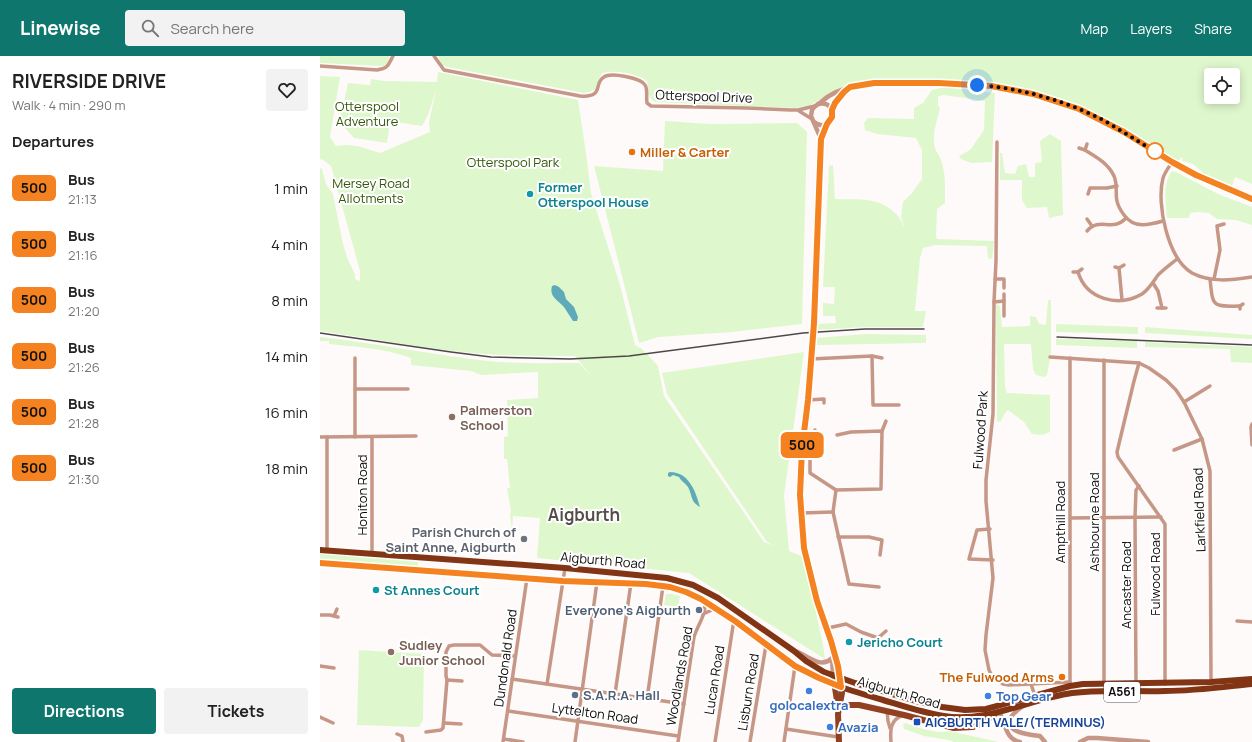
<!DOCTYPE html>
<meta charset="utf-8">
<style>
:root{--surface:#fff;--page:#f2f2f2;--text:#222;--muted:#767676;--accent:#0f766e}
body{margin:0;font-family:Manrope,sans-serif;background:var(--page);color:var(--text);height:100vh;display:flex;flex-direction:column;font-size:15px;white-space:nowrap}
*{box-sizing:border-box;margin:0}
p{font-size:13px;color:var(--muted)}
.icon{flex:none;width:22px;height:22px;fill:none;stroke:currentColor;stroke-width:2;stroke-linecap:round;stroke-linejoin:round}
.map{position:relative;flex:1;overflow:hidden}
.panel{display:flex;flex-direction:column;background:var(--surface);width:320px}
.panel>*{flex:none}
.badge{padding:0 8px;border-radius:6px;font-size:14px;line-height:26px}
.tools{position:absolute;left:884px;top:12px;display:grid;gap:8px}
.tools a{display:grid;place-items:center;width:36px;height:36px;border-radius:4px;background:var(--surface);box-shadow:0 2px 10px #0003;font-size:20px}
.you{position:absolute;width:20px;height:20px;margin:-10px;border:3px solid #fff;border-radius:50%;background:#1a73e8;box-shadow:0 0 0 6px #1a73e833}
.map>.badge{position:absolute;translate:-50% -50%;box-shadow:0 0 0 2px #fff}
h2{padding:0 12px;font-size:15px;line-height:36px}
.round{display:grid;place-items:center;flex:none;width:42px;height:42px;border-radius:4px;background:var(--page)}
.head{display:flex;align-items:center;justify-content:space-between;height:68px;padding:0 12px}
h1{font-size:19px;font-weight:700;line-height:30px}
.button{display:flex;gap:8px;margin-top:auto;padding:8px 12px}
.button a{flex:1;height:46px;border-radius:4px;background:var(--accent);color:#fff;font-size:16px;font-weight:700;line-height:46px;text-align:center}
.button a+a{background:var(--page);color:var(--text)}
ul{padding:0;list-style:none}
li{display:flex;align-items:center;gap:12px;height:56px;padding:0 12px}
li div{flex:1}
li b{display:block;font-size:15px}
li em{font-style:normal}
li .badge{min-width:44px;font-weight:700;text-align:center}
header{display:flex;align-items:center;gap:24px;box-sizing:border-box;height:56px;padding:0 20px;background:var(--accent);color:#fff}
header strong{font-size:19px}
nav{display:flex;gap:22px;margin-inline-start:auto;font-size:14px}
.search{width:280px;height:36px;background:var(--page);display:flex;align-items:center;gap:10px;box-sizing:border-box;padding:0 14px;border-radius:4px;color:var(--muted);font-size:15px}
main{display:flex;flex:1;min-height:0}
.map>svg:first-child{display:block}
</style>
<header>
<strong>Linewise</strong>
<div class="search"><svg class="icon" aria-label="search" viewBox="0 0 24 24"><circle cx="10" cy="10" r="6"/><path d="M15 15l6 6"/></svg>Search here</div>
<nav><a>Map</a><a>Layers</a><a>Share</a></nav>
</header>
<main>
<section class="panel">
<div class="head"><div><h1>RIVERSIDE DRIVE</h1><p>Walk · 4 min · 290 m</p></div><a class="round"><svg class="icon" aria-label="heart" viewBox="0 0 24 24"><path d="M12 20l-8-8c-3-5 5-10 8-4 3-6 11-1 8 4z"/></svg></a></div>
<h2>Departures</h2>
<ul>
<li><span class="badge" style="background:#f58220;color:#111">500</span><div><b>Bus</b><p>21:13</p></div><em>1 min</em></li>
<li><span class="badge" style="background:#f58220;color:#111">500</span><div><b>Bus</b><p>21:16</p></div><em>4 min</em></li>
<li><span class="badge" style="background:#f58220;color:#111">500</span><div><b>Bus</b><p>21:20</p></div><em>8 min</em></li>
<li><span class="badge" style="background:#f58220;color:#111">500</span><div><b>Bus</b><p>21:26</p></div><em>14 min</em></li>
<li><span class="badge" style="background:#f58220;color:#111">500</span><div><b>Bus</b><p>21:28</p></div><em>16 min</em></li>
<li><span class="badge" style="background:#f58220;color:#111">500</span><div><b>Bus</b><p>21:30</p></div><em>18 min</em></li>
</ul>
<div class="button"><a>Directions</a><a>Tickets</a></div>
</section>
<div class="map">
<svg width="932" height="686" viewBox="0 0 932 686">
<rect width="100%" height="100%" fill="#fefaf9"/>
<g fill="#dff7cd" fill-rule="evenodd">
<polygon points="0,0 70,0 67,7 63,10 0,7"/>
<path d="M118,0H932V128L915,121L912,130L888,121L873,108L862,105L863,101L856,106L810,75L781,60L742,43L691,30L661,27L606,23L545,25L519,32L489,50L474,52L335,46C327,43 329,33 327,25C314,17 297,14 282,17C276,28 280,35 264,37L127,11L122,9ZM891,19H913V41H891Z"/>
<path d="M118,16L258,44L266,97L271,137L300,229L315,289L322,293L338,310L344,340L444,486L454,490L447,486L347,338L342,317L484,296L464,440L469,495L484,501L503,589L505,603L369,517L217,502L220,462L193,460L192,476L190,458L191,455L187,432H190L187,403H184V381L188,380L187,344L218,342V316L161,319L151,315L91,309V302C65,292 36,291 9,288V285H0V281C56,287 112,299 168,305C199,308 229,307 259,307L273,322L255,300C214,300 174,300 133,295C89,290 44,281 0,275V112L2,113L6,128L13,138L23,188L28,204L35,218V223L40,225V215L11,110L3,104L0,103V20L20,21L10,81L16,90L26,89L38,90L60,97L110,76L109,66L116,34L108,59L102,70L70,65L67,87L34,82L24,71L20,63L28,27L50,29L51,23L64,25L117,26Z"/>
<path d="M625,31L675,37L672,106L651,107L641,103L639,100L650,94L664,74L665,45L624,39L618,40V49L620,53C617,64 613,76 614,87C614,94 619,98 621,104C626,118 625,132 625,147L617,153L616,180L617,183L674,185L672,203L668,202L667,190L615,189L603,192L600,202L595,255H606L603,271H544L496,274L497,268L516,267L515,260H503V247L514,248L515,231H503L509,110L513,109L515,143C538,144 560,140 577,159C581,163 583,169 585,173L581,161L583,146L592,137L602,123V94L596,82L557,78L545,74L544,67L548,62L594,63V52L603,47L612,34Z"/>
<polygon points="345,65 390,68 477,67 487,76 482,268 412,276 338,281 319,287 274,110 343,115"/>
<polygon points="730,78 741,85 743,159 729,162 727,151 707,152 702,144 702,124 680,124 680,97 682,97 685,117 695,118 698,110 706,108 709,121 715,121 715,107 722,106 720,85"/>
<path d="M852,115L856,116L898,138L932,151V169L916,164L897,163L889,157L877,156L870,157L869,162H847C846,147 842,128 852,115Z"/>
<polygon points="728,244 731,244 731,297 727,319 724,321 716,319 713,313 711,288 684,288 685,331 687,337 730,339 730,376 722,379 712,378 704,366 688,354 685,357 681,365 677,366 676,249 678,248 680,251 682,271 710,270 710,260 716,261 719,268 726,269"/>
<polygon points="736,268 818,271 818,278 736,276"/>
<polygon points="825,271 932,279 932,283 825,277"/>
<polygon points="546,278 606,279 606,287 497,289 496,282"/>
<polygon points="736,283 817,285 817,292 736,289"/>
<polygon points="825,286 932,291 932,307 911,306 910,293 825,291"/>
<polygon points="0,498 98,506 98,513 0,505"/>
<polygon points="346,538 351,538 360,540 358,551 344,549"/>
<polygon points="39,594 104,598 103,664 99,671 37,669"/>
<path d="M585,667C598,671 616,679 629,675L679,686H634L629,684L604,680L584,673L583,669Z"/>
</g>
<g fill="#5faab9">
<path d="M235,229L239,231L244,236L246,243L254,251L258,261L257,265H253C250,260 247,256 244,251C238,244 229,241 232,230Z"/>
<path d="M350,416C369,416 376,436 380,451C370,445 373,441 368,431C365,427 361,425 359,421L353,419L350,421L348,420V417Z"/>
</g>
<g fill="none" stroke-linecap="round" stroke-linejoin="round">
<g stroke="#c69786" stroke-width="3.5">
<path d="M114,0L124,14L260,40C285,42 273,27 284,21C291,16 321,22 325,29C328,33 326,41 327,47L331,50L426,52L470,54H478L495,50"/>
<path d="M0,10L57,14C69,12 68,9 73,0"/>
<polyline points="479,55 492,63"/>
<polyline points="677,86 676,205 674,246 673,358 666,424 666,445 673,522 666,579 665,594 669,614 672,620 683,628 689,629 750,626"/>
<polyline points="759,92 765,94 767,88"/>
<path d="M765,94C776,101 788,107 794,120C798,129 795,137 797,145C798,150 801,155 804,159C814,173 829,169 843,165"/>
<path d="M852,106C849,111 845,116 843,122C836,148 848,203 872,217C891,227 912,224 932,221"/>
<polyline points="768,138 770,132 787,132 797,130"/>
<polyline points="767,163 772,170"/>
<path d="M767,175C780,160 792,177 806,162"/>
<polyline points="795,211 799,212 804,209"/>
<polyline points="799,212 802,244"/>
<polyline points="753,216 758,216 762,213"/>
<path d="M758,216C766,243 798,252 822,238C829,233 833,226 838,219C844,213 851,208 857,203"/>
<polyline points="675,223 684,223 684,232"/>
<path d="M890,223C893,250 891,251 920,250"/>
<polyline points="894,223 900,194 897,170 904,168"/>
<polyline points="833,227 838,235 842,252"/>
<polyline points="684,245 684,238"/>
<polyline points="674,246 684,245 684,260"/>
<polyline points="837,252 846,252"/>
<polyline points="920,253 920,250 923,248"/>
<polyline points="552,300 553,349 579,349"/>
<polyline points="730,301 819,307 829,312 846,324 856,334 864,346 882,383 890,415 891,626"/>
<polyline points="750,302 750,627"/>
<polyline points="491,303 552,300 562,302"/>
<polyline points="819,307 814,325 797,396 798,401 845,468 845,628"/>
<polyline points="35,333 88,333"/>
<polyline points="488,344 504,343 504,347"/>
<polyline points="864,346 890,330"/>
<polyline points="932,368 931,371 932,389"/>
<polyline points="495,374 490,403 490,417 516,434"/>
<polyline points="562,375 566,365"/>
<polyline points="517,379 531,376 562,375 561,433 516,434 513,456 529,528 559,531"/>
<polyline points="0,381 96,380"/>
<polyline points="7,381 7,494"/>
<polyline points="35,381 35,302"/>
<polyline points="854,394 882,383"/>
<polyline points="481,457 513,456"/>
<polyline points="750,462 841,461"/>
<polyline points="670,473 657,474 649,503 673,504"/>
<polyline points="518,481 549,481 562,484 560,499"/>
<polyline points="52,498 52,381"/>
<polyline points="383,558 392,554 397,553"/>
<polyline points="0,559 10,559 18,561"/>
<polyline points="14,560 17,553"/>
<polyline points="917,565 932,566"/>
<polyline points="508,572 526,568 541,576 558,582 566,575"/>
<polyline points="0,610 14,612"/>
<polyline points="192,623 364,648"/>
<polyline points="127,624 142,625"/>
<polyline points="227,628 245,512"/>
<polyline points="711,628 715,640"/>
<polyline points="784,628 784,304"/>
<polyline points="818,636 816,628 815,461 816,434 819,430"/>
<polyline points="295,638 311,527"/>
<polyline points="327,643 343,530"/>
<polyline points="188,655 358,680"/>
<polyline points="567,655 568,665 570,672"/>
<polyline points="0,661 13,667"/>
<polyline points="124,667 141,668"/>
<polyline points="466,673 518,681"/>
<polyline points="106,676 121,674 123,672 127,624 126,620 126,596 129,590 134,589 160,589 172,599 195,600"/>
<polyline points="77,678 82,680 83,686"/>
<polyline points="184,683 203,686"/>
<polyline points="183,686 207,522"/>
<polyline points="255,686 277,526"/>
<path d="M358,686L374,581C377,570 388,556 384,545"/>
<polyline points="395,686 413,570 415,565"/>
<polyline points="430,686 446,589"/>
<polyline points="464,686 475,610"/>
<path d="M571,686C570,674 570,664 583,659"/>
</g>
<g stroke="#c69786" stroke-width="4.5">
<polyline points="512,54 519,41 529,32"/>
<path d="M494,66C513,80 521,43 498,48"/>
<path d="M501,83L491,60L492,54C494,50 497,49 501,46C521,28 549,27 575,27C650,26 713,29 782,64C806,76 828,92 852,106C877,121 904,133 932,143"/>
<polyline points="494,267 501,83 507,68"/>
<polyline points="492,289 488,344 482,393 480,419 481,457 484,492 497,545 508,572 520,622"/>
<path d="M475,595C487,599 500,613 511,603"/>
<polyline points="512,602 513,619"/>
<path d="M703,650C699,653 692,658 690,663C685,677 712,679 720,680L725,686"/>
<path d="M679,656C686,668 685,683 700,686"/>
<polyline points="760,686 768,682 777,682 828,686"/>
</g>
<g stroke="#914121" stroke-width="6">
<polyline points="513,619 518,651"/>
<polyline points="518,653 526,649 539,649 584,659 634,672 653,671 665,666 675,658"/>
<polyline points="519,686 518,658 522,637 520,622"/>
</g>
<g stroke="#813514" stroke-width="6">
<polyline points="0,494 245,512 347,522 373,529 398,542 474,595 486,605 504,616 535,627 600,646 622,651 645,654 666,653 750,630 763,628 891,626 932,623"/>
<path d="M0,507C81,512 162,519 243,525C285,528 328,523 368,537C382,541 394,551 406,559C429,575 450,592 472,608C499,626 532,635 563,644C583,650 603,657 624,660C668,667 709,643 752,637C782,633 814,636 845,635C874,635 903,631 932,628"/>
</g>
<g stroke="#4c4948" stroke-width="1.5">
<polyline points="0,277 131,296 171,301 250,303 309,300 483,277 545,273 604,273"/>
<polyline points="737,281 932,289"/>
</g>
<polyline stroke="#c69786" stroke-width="4.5" points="492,289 494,267"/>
</g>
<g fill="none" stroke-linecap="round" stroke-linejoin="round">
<defs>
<polyline id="line" points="0,507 243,525 326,528 350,531 366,536 381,543 415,565 475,610 499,622 521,631 518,610 511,585 497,545 484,492 480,439 482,393 488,344 494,267 501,83 507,68 512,61 512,54 515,47 524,36 530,31 554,27 619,27 671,30 713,38 759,53 804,76 852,106 876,119 932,143"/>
</defs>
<use href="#line" stroke="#fff" stroke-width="9"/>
<use href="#line" stroke="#f58220" stroke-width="6"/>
<path stroke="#0e0b0a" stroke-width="4" stroke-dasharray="0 7.2" d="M657,29C700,32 744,44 783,64C802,75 821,87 840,99L835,95"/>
</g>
<circle fill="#fff" stroke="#f58220" stroke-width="2" cx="835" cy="95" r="8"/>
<g fill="#e8710a" stroke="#fff" stroke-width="1.5">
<circle cx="312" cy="96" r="4"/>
<circle cx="742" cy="621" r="4"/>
</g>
<g fill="#0f9aa8" stroke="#fff" stroke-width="1.5">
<circle cx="210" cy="138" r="4"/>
<circle cx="56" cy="534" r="4"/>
<circle cx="529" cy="586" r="4"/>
</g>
<g fill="#8d6e63" stroke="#fff" stroke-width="1.5">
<circle cx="132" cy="361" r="4"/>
<circle cx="71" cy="596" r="4"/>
</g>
<circle fill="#6b7280" stroke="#fff" stroke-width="1.5" cx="204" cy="483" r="4"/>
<g fill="#5c6f8a" stroke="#fff" stroke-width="1.5">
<circle cx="379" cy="554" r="4"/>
<circle cx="255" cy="639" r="4"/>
</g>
<g fill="#3f7fe0" stroke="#fff" stroke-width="1.5">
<circle cx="489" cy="635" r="4"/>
<circle cx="668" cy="640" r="4"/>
<circle cx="510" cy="671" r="4"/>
</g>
<rect fill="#1a4fb4" stroke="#fff" stroke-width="1.5" x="593" y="662" width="8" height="8" rx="2"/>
<g text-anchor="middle" stroke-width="4" stroke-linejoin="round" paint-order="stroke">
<rect fill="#fff" stroke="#565454" stroke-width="1" x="784" y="626" width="36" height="20" rx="3"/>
<g font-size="12" font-weight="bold" fill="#0e0b0a">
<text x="802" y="640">A561</text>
</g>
<g font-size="13" fill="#0e0b0a" stroke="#fff">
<text transform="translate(384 40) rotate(2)" y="5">Otterspool Drive</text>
<text transform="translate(660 374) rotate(-86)" y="5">Fulwood Park</text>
<text transform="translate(42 439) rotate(-90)" y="5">Honiton Road</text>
<text transform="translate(879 454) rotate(-92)" y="5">Larkfield Road</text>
<text transform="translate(740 466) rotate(-90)" y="5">Ampthill Road</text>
<text transform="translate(774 466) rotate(-90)" y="5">Ashbourne Road</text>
<text transform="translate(283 504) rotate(5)" y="5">Aigburth Road</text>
<text transform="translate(835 518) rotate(-90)" y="5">Fulwood Road</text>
<text transform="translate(806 529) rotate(-90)" y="5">Ancaster Road</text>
<text transform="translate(185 602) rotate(-82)" y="5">Dundonald Road</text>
<text transform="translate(359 620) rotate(-80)" y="5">Woodlands Road</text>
<text transform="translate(394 624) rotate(-81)" y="5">Lucan Road</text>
<text transform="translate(428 636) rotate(-81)" y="5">Lisburn Road</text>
<text transform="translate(579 636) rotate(16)" y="5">Aigburth Road</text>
<text transform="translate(275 657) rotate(8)" y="5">Lyttelton Road</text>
</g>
<g font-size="13" fill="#335507" stroke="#fff">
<text x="47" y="55">Otterspool<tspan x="47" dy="15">Adventure</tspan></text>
<text x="193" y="111">Otterspool Park</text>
<text x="51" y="132">Mersey Road<tspan x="51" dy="15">Allotments</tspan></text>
</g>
<g font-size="13" font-weight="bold" fill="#c56008" stroke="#fff" text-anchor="start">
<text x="320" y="101">Miller &amp; Carter</text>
<text x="734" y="626" text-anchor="end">The Fulwood Arms</text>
</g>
<g font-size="13" font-weight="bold" fill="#0d838f" stroke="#fff" text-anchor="start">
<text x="218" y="136">Former<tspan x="218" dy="15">Otterspool House</tspan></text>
<text x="64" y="539">St Annes Court</text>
<text x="537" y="591">Jericho Court</text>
</g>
<g font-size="13" font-weight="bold" fill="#785e54" stroke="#fff" text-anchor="start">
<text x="140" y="359">Palmerston<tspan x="140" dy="15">School</tspan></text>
<text x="79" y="594">Sudley<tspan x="79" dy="15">Junior School</tspan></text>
</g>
<g font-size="13" font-weight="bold" fill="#5b616d" stroke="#fff" text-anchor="end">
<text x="196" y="481">Parish Church of<tspan x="196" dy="15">Saint Anne, Aigburth</tspan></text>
</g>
<g font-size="13" font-weight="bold" fill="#4e5e75" stroke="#fff" text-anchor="end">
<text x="371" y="559">Everyone's Aigburth</text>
<text x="263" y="644" text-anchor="start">S.A.R.A. Hall</text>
</g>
<g font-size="13" font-weight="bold" fill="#366cbe" stroke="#fff" text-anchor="start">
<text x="676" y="645">Top Gear</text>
<text x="489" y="654" text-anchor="middle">golocalextra</text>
<text x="518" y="676">Avazia</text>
</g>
<g font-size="13" font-weight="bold" fill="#164399" stroke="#fff" text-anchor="start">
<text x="605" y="671">AIGBURTH VALE/(TERMINUS)</text>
</g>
<g font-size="17" font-weight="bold" fill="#554d4a" stroke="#fff">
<text x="264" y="465">Aigburth</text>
</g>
</g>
</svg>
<div class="tools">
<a><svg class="icon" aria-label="locate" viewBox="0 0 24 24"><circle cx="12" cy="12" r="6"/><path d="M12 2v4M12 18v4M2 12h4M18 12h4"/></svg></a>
</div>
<div class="you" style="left:657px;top:29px"></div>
<b class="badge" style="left:482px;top:389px;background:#f58220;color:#111">500</b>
</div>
</main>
